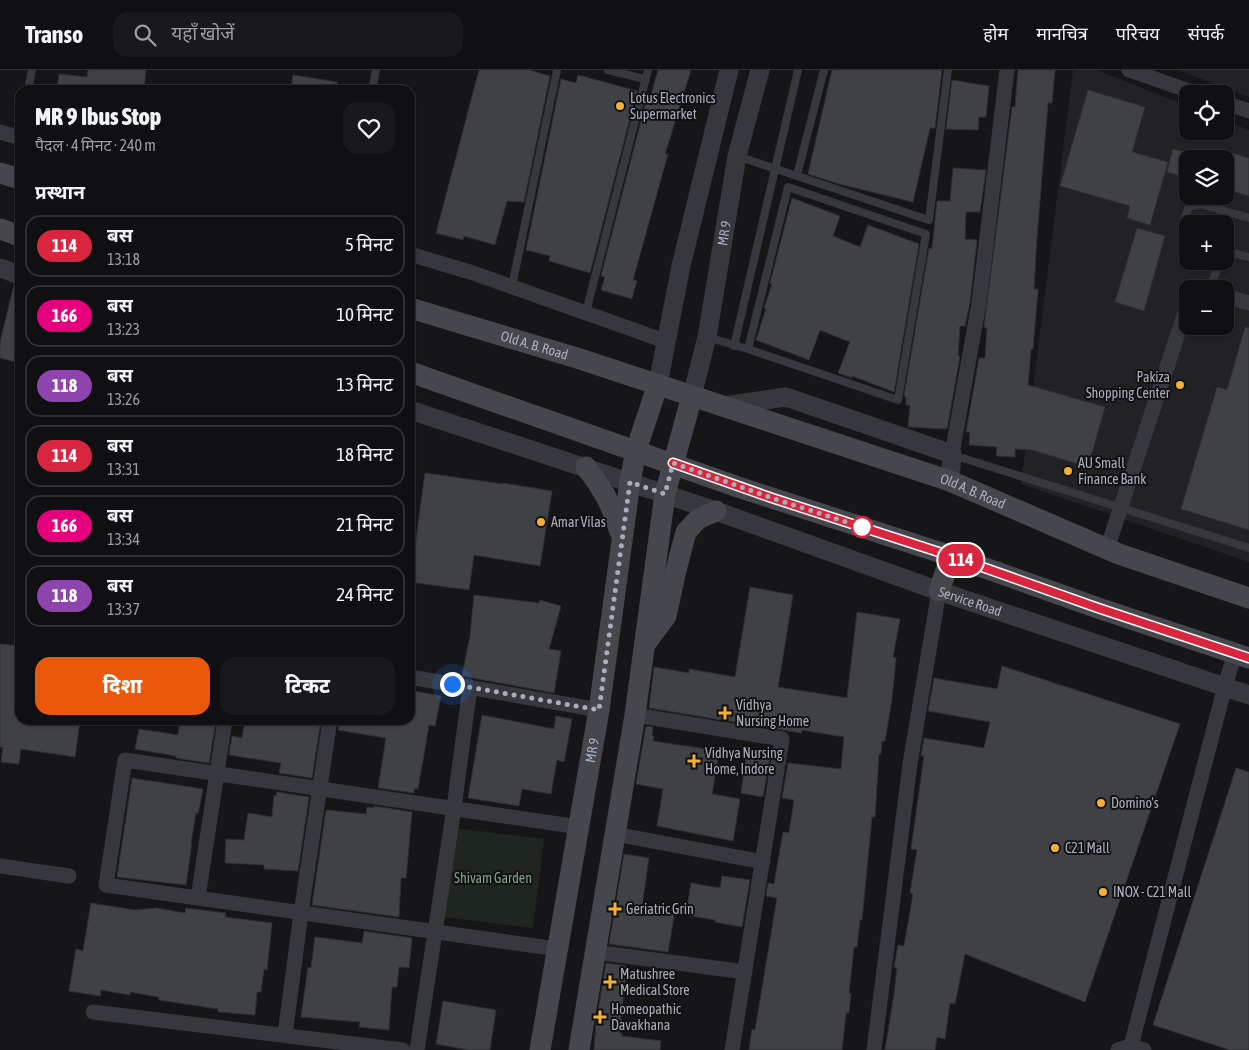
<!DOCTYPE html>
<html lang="hi">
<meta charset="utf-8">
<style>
:root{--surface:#101012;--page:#19191b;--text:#f1f3f6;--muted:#9c9d9f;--line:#303032;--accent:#ea580c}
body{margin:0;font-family:"Asap Condensed","Noto Sans Devanagari",sans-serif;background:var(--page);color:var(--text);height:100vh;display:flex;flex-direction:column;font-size:19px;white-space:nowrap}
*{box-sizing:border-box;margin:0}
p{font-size:16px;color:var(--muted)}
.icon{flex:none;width:28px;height:28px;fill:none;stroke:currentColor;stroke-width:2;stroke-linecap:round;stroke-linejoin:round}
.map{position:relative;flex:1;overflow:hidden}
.details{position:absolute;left:15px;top:15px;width:400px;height:640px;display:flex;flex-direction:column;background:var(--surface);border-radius:15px;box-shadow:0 1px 4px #0004,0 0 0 1px var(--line)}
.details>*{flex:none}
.badge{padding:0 10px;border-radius:16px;font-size:18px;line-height:32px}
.controls{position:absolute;left:1179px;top:15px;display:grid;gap:10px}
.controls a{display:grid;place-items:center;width:55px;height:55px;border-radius:10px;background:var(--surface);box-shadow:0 1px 4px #0004,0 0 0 1px var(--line);font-size:25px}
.you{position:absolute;width:25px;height:25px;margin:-12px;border:4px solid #fff;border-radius:50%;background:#1a73e8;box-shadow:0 0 0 8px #1a73e833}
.map>.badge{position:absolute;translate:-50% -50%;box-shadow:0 0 0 2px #fff}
h2{padding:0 20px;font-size:19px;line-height:45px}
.round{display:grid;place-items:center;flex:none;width:52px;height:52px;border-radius:15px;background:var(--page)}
.headline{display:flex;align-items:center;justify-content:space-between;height:85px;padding:0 20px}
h1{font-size:24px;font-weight:800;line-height:38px}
.button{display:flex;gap:10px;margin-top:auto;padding:10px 20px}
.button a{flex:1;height:58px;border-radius:15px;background:var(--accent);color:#fff;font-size:20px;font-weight:800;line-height:58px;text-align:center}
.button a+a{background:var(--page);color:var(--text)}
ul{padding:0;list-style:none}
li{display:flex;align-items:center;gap:15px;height:62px;margin:0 10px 8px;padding:0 10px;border:2px solid var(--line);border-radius:15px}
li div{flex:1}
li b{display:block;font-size:19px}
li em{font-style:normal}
li .badge{min-width:55px;font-weight:700;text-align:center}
header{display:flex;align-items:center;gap:30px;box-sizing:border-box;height:70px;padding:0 25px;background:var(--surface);border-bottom:1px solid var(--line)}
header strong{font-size:24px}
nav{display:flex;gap:28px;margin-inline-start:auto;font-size:18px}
.search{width:350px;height:45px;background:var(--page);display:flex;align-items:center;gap:12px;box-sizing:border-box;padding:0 18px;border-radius:15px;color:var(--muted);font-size:19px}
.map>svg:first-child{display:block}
</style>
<header>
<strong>Transo</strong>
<div class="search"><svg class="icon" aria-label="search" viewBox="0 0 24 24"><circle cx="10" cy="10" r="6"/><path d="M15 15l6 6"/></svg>यहाँ खोजें</div>
<nav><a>होम</a><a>मानचित्र</a><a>परिचय</a><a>संपर्क</a></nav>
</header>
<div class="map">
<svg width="1249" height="980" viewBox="0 0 1249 980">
<rect width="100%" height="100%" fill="#161618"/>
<g fill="#222225" fill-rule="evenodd">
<path d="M1073,0H1097L1187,36L1188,61H1225V51L1249,60V492L1021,414ZM1188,89H1225V126H1188ZM1188,154H1225V191H1188ZM1188,219H1225V256H1188Z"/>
<polygon points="1178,0 1249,0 1249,27"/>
</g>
<polygon fill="#1e261f" points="454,758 544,769 533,858 443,847"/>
<g fill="#404145" stroke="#303034">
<polygon points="88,0 146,0 144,20 57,20 59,4 87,7"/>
<polygon points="479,0 529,0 550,6 524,132 507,131 495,175 464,166 463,170 436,163"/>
<polygon points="658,0 691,0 665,84 668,84 633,210 637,211 632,229 601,220 605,207 601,206 648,24 651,25"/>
<polygon points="832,0 942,0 935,58 930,58 913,132 839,114 808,104"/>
<polygon points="1018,0 1055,0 1052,33 1048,33 1037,167 1034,219 1038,219 1033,279 1031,279 1028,315 1105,337 1088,397 1032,380 1015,379 1015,387 996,386 997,377 969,375 970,362 966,362 979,288 985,288 987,258 984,257 1012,37 1015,37"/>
<polygon points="293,5 337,12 336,20 291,20"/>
<polygon points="578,5 637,21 590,203 549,191 550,186 526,180 561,9 576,13"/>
<polygon points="952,10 989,16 986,47 979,47 978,60 946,59"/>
<polygon points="1088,20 1145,37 1132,82 1168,92 1150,155 1127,148 1130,136 1060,116"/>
<polygon points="1173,79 1188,83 1188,108 1167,102"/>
<polygon points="1225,81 1249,88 1249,126 1225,119"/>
<polygon points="953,98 986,100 980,142 966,142 965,169 977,170 970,232 965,256 960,256 958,286 960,286 947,359 908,357 910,335 906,335 906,327 904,326 929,178 932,179 937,131 950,131"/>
<polygon points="792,128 840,146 833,166 860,177 868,155 919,174 894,322 852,306 852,308 838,303 850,272 820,260 809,290 756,270 766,239 764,238 772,214 770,213"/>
<polygon points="1137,158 1165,166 1144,241 1115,232"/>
<polygon points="14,215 20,216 20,293 0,288 0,272"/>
<polygon points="1245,257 1249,258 1249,460 1181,439 1217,317 1227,320"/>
<polygon points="425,403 503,414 503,413 552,421 540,496 474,485 469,520 410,512"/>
<polygon points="750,517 793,525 778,617 847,628 857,542 900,549 893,587 896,588 892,629 885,671 882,671 881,684 879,684 875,747 872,747 862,850 860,850 857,877 854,877 849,923 851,924 849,943 846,943 842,980 749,980 752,959 755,960 777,828 766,826 768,813 774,814 783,762 789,763 794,730 782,728 788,693 841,699 844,667 802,660 801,663 649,638 654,597 689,603 689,599 735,607"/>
<polygon points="474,525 539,533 540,530 561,536 549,579 561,581 554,623 462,606 470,566"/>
<polygon points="0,574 20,576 20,650 80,650 75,687 21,679 19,694 1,692 3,677 0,677"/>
<polygon points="1002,596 1180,654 1085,932 965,884 955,934 950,933 945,969 937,967 935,980 885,980 894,924 897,898 894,897 898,875 904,876 913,824 910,823 917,780 911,779 924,686 921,686 924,668 984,678 990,652 928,641 934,608 997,619"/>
<polygon points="410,620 441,626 435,656 429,655 418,719 414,719 414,723 378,718 386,668 338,660 339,650 410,650"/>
<polygon points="482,645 554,659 556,646 572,649 564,692 557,690 551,724 522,719 519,736 468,728"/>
<polygon points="180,650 216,650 209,693 176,688 176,686 135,679 139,659 178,665"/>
<polygon points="245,650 321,650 312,708 279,703 281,693 229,685 232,666 242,668"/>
<polygon points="646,656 653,657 652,666 654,666 653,671 719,681 712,724 740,729 733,771 657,756 663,719 636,714"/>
<polygon points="747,682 770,686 763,727 741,723"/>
<polygon points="1236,698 1249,702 1249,980 1230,980 1153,955"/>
<polygon points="132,708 203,719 198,744 196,743 191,773 192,773 186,815 117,807"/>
<polygon points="277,722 309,727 298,801 264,799 264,795 225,793 226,769 244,770 248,743 272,747 274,725 276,726"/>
<polygon points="374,736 412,742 406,808 401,808 399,847 312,835 326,740 366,744 367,737 374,738"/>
<polygon points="624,784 649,788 642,836 675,841 668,882 609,874"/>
<polygon points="722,806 750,810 742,857 715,852 715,850 686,845 691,813 720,818"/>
<polygon points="91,833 135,840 156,838 185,843 186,838 226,843 225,847 272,853 267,900 264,899 261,922 257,922 255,945 218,942 218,939 159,930 159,927 130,922 130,925 101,920 100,926 69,921 76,879 83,881"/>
<polygon points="364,861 412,868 409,898 399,897 397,917 392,917 389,960 359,957 360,952 301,947 308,897 311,898 315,867 362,873"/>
<polygon points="606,893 627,896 619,963 622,963 622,966 661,971 660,980 594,980 596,953"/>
<polygon points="443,931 496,940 490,980 469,980 436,974"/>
</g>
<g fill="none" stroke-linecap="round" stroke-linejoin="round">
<g stroke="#37383d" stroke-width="8">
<polyline points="608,0 645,9"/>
<polyline points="28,20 32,0"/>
<polyline points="372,20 376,0"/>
<polyline points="737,86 929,150 948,0"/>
<polyline points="797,105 824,0"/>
<polyline points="1188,168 1182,162 1183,152 1189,137 1200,134 1249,148"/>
<polyline points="1225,181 1249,187"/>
<polyline points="512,216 557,0"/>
<polyline points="1209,219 1221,191"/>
<polyline points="586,242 648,0"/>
<polyline points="707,267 748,279 898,330 926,164 788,117 748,279"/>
<polyline points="734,276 798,0"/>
<polyline points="953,385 1249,478"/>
</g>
<g stroke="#37383d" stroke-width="15">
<polyline points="1129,0 1198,24"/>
<polyline points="1225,33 1249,41"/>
<polyline points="0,62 20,68"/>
<polyline points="410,184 473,203 665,271"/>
<polyline points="1192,219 1193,216 1203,219"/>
<polyline points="1225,226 1249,233"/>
<polyline points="952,384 979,233 1007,0"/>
<polyline points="1107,479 1188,233"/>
<polyline points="410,607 599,640"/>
<polyline points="635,645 782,669 732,980"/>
<polyline points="615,764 763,792"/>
<polyline points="0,796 69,806"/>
<polyline points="198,828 225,650"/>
<polyline points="557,879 106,815 125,690 579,757"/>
<polyline points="595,882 745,902"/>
<polyline points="93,942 403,980"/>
<polyline points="285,965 301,843 330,650"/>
<polyline points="417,980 454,738 470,617"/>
<polyline points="874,980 910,694 939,521"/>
<polyline points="1118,980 1131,976 1144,980"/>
<polyline points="1130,980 1225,616 1235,583"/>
</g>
<g stroke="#37383d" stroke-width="19">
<polyline points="0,198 20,205"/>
<polyline points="658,314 681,196 729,0"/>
<path id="s1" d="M692,326L707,267L737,86L760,0"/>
<polyline points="723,336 786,327 952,384 950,411"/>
<path id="s2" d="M410,340L716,441L939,521L1249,625"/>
</g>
<g stroke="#45474d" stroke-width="21">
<polyline points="0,103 20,109"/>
<polyline points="0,159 20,166"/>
<path id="s3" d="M410,238L577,288L950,411L1119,484L1249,528"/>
<polyline points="410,302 738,417 951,486 1098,538 1249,588"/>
<path d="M586,397C604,421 611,433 620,462"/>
<polyline points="939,521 951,486"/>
<polyline points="646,573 666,546 676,500 686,462 698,449 716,441"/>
<path id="s4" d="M540,980L599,640L630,412L636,380L658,314"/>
<polyline points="579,980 635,645 665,424 692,326"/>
</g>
</g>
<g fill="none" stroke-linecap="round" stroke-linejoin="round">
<defs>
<polyline id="line" points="673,393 772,428 951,486 1098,538 1249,588"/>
</defs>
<use href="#line" stroke="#fff" stroke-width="11"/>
<use href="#line" stroke="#d7263d" stroke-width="8"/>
<polyline stroke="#a8adb8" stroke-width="5" stroke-dasharray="0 9" points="452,614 599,640 630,412 665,424 673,393 772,428 862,457"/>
</g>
<g fill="#f2b134" stroke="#111113" stroke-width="2">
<circle cx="620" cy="36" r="5"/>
<circle cx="1180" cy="315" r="5"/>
<circle cx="1068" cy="401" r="5"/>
<circle cx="541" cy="452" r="5"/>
<path d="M722.5 635.5h5v5h5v5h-5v5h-5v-5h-5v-5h5z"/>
<path d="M691.5 683.5h5v5h5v5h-5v5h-5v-5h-5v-5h5z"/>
<circle cx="1101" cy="733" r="5"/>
<circle cx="1055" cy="778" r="5"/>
<circle cx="1103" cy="822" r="5"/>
<path d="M612.5 831.5h5v5h5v5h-5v5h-5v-5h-5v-5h5z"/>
<path d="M607.5 904.5h5v5h5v5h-5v5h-5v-5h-5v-5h5z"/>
<path d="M597.5 939.5h5v5h5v5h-5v5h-5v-5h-5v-5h5z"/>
</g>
<circle fill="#fff" stroke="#d7263d" stroke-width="2.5" cx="862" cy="457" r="10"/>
<g text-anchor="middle" stroke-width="4" stroke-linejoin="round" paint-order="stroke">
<g font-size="14" fill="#a8adb8" stroke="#111113" text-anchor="start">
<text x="630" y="33">Lotus Electronics<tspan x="630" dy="16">Supermarket</tspan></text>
<text x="1170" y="312" text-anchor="end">Pakiza<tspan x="1170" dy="16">Shopping Center</tspan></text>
<text x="1078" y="398">AU Small<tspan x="1078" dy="16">Finance Bank</tspan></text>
<text x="551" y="457">Amar Vilas</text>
<text x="736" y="640">Vidhya<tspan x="736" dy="16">Nursing Home</tspan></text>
<text x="705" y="688">Vidhya Nursing<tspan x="705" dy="16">Home, Indore</tspan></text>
<text x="1111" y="738">Domino's</text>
<text x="1065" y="783">C21 Mall</text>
<text x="1113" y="827">INOX - C21 Mall</text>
<text x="626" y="844">Geriatric Grin</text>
<text x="620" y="909">Matushree<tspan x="620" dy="16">Medical Store</tspan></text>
<text x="611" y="944">Homeopathic<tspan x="611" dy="16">Davakhana</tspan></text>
</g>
<g font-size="14" fill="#a8adb8" stroke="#111113">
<text dy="5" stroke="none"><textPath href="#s1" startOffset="166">MR 9</textPath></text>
<text dy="5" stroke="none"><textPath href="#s3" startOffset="130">Old A. B. Road</textPath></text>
<text dy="5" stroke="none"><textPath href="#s3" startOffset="592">Old A. B. Road</textPath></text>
<text dy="5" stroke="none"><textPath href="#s2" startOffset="592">Service Road</textPath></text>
<text dy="5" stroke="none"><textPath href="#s4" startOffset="304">MR 9</textPath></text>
</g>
<g font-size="14" fill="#7fa381" stroke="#111113">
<text x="493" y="813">Shivam Garden</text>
</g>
</g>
</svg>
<div class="controls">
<a><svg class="icon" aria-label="locate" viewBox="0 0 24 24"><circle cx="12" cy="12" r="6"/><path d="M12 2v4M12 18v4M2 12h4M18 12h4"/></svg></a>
<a><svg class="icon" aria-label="layers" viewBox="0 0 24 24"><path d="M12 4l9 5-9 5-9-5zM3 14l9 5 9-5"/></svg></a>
<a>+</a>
<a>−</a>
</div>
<div class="you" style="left:452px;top:614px"></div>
<b class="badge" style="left:961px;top:490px;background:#d7263d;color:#fff">114</b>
<section class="details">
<div class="headline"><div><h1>MR 9 Ibus Stop</h1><p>पैदल · 4 मिनट · 240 m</p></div><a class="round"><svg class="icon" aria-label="heart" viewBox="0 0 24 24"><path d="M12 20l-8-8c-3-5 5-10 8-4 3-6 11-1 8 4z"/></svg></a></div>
<h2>प्रस्थान</h2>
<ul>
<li><span class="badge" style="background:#d7263d;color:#fff">114</span><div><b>बस</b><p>13:18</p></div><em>5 मिनट</em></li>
<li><span class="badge" style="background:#e6007e;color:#fff">166</span><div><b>बस</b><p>13:23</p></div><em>10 मिनट</em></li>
<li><span class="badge" style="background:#8e44ad;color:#fff">118</span><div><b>बस</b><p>13:26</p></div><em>13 मिनट</em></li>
<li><span class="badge" style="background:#d7263d;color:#fff">114</span><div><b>बस</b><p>13:31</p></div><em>18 मिनट</em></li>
<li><span class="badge" style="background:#e6007e;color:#fff">166</span><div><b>बस</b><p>13:34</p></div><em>21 मिनट</em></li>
<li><span class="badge" style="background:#8e44ad;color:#fff">118</span><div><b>बस</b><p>13:37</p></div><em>24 मिनट</em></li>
</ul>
<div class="button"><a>दिशा</a><a>टिकट</a></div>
</section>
</div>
